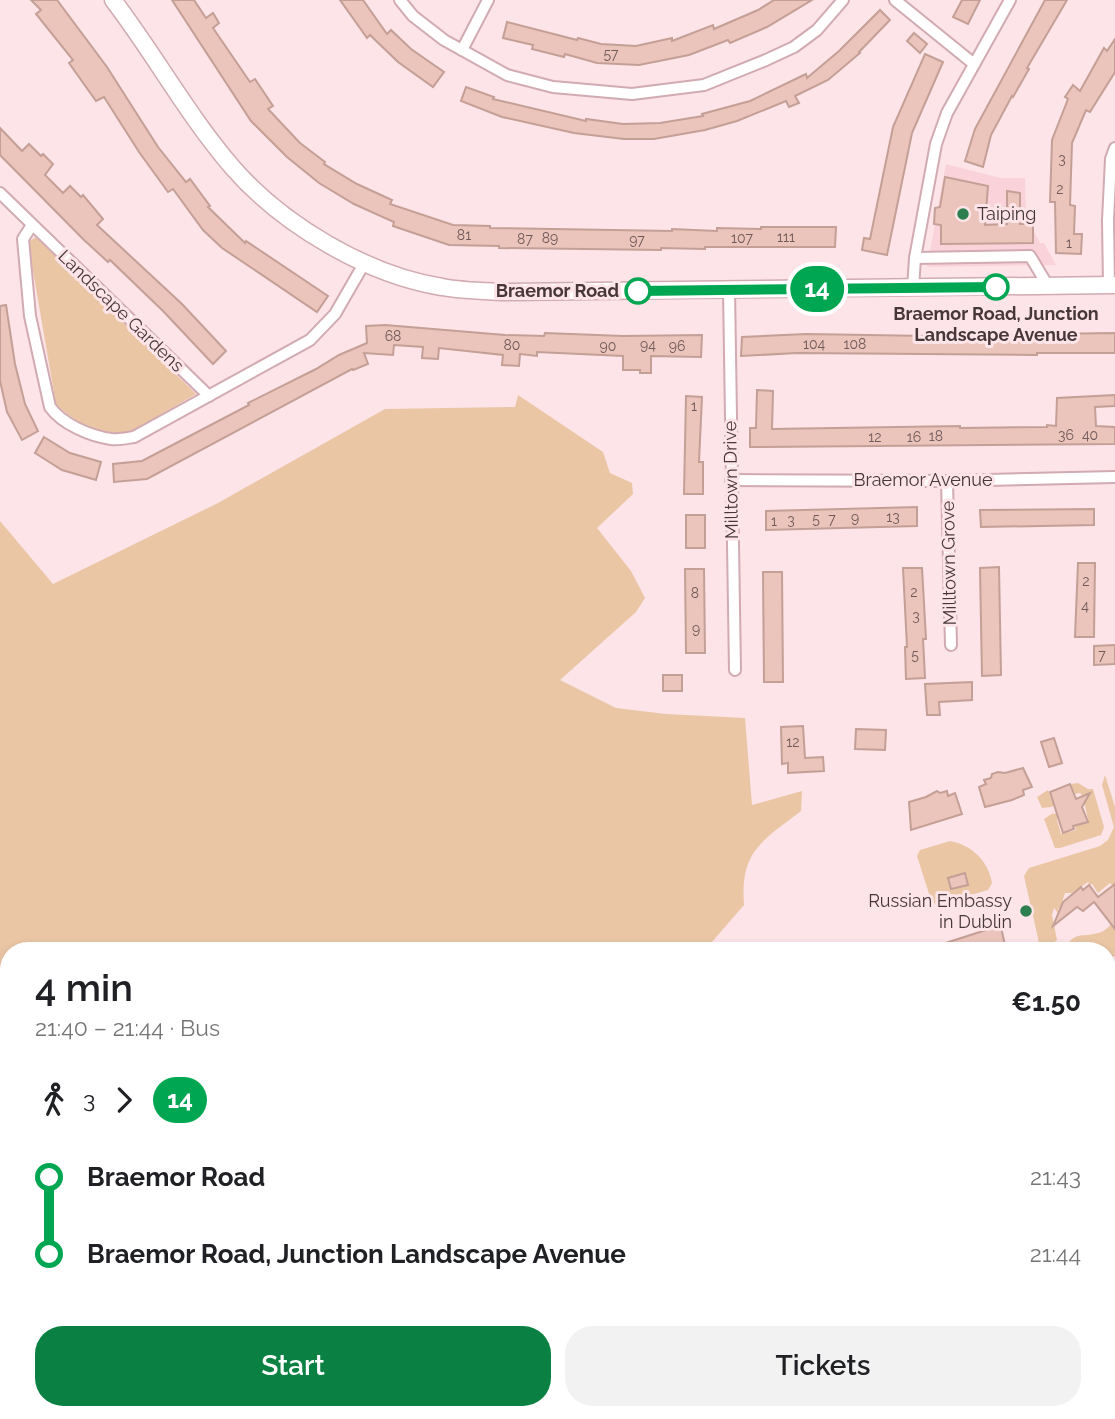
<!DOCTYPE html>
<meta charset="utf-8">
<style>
:root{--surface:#fff;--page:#f2f2f2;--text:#202124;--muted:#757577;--accent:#0b8043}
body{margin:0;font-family:Raleway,sans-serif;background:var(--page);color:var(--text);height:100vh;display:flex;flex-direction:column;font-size:26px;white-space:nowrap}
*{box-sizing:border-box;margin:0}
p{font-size:23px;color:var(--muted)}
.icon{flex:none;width:38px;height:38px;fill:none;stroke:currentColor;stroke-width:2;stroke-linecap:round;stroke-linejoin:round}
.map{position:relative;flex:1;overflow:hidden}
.drawer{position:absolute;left:0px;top:942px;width:1116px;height:478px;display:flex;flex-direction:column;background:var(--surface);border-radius:28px 28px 0 0;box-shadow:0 4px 10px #0003}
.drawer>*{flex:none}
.badge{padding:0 14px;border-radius:23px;font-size:24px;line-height:46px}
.map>.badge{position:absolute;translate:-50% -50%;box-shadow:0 0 0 4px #fff}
.legs{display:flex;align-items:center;gap:10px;height:77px;padding:0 35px;font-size:23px}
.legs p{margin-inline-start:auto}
.summary{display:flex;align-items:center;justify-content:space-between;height:119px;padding:0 35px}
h1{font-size:38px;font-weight:600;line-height:52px}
.button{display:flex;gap:14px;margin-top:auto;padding:14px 35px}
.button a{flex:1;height:80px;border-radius:28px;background:var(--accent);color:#fff;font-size:28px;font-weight:600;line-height:80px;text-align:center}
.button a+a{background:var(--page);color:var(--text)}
ul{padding:0 35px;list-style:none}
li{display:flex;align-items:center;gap:24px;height:77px;font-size:26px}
li i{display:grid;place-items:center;width:10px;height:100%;margin:0 9px;background:currentColor}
li i::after{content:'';width:18px;height:18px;margin:-9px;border:5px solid;border-radius:50%;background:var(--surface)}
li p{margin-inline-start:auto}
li:first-child i{background:linear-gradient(#0000 50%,currentColor 0)}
li:last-child i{background:linear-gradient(currentColor 50%,#0000 0)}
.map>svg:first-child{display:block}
</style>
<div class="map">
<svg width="1115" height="1419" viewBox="0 0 1115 1419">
<rect width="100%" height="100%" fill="#fce4e8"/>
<polygon fill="#fad3da" points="946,164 1001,178 1025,178 1026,216 1040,243 1044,243 1056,265 927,267"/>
<g fill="#eac6a5">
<path d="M36,237L196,394L129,433C104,436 72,422 56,404L28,242Z"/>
<path d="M518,395L603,452L610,473L632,483L633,494L597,528L631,571L645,598L636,612L560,680L616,708L666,714L745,718L752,805L802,791L801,811C762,841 740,851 744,905L705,950H9V1006L0,1001V521L53,584L218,503L385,409L515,407Z"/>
<polygon points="1105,775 1115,807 1115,888 1110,883 1098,893 1092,884 1090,885 1088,882 1072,893 1065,893 1062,902 1064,905 1058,909 1058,913 1054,908 1052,915 1057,940 1052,944 1040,947 1024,876 1029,868 1100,846 1108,840 1114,827 1102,785"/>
<polygon points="1078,783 1088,789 1093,789 1104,827 1101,835 1060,848 1055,848 1044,819 1053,813 1051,807 1042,808 1037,797 1048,790 1052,802 1057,800 1058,804 1051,807 1053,814 1058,813 1057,820 1061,834 1076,830 1075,826 1085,823 1088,820 1083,796 1080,793 1075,794 1071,784"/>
<path d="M950,841C972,845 988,861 992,883L988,890L936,905L931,900L917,856L920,850Z"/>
<path d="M1113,923L1115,926V956L1108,958V950H1065C1074,930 1081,938 1098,933C1104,932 1108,927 1113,923Z"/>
<polygon points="0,1030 9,1034 9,1410 903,1410 914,1419 0,1419"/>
</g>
<polygon fill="#b09cc8" points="602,1411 689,1411 689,1418 659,1419 641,1412 616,1415"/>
<g fill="#ebc5bb" stroke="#c49f96" stroke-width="2">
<polygon points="31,0 57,0 107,67 158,147 186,182 190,179 210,206 208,207 245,243 246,241 328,296 317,312 222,248 203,230 173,189 168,192 139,152 104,97 96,101 69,63 73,60 36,14 41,10"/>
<polygon points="172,0 194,0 206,18 213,13 219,23 213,28 250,82 255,79 273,106 268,109 300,143 325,162 324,164 357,184 392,200 390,204 453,225 490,226 490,228 672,231 672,229 717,231 717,228 761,229 761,227 836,227 835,247 705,247 705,249 661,248 661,250 499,248 499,246 449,245 393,226 394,222 354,204 319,183 287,157 251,121"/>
<polygon points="340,0 363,0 387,34 391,30 411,49 444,72 433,87 398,62 370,35 367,38"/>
<polygon points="774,0 812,0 767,27 730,43 728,40 689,55 639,65 597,63 565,54 564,57 532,49 533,45 503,38 507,22 577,40 578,38 601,44 636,46 672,38 672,41 713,25 714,29 758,10"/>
<polygon points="962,0 980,0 968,24 953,17"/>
<polygon points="1045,0 1067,0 1027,68 1029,69 1013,97 1012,96 991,135 983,167 965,161 975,129"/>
<polygon points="880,10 890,20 859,52 860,53 828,80 795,96 799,103 789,107 786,101 737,121 705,130 654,139 624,139 574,133 502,117 461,101 466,87 494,97 493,99 586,121 586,119 623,124 660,123 703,116 702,114 750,101 806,74 807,78 839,51"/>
<polygon points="914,33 927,44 920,53 907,41"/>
<polygon points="1115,39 1115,72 1090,112 1086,110 1072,143 1070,205 1075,206 1074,234 1082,234 1081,254 1056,253 1055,202 1050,202 1052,140 1068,99 1065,97 1073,85 1080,91 1104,48 1107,51"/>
<polygon points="925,54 943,62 912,133 887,255 862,250 864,238 870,239 893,127"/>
<polygon points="0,128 22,151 29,144 41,156 43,154 53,164 45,175 63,193 70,186 81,197 83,195 103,219 97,225 182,304 226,351 213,364 163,311 110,260 108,262 84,240 0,155"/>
<polygon points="945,177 988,186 985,225 1007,224 1007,191 1020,193 1020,224 1033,224 1033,243 941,244 941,225 934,224 935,208 940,207"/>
<polygon points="6,305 15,364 25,404 38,431 22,440 7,412 0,381 0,306"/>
<polygon points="385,325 505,335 544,336 545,333 623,336 702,335 701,357 651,356 651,373 640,373 640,370 623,370 623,356 537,352 537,356 520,354 519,366 502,365 503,355 439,348 438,359 422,358 423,347 394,345 393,355 364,353 368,364 353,370 352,369 147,479 114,482 113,464 142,461 249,405 248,403 316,369 339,355 367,343 366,326"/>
<polygon points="1115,333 1115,353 1037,353 1037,355 797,353 741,356 742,337 806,334 928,336 928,334 1043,336 1043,334"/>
<polygon points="757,390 773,391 772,429 960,426 960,428 1047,427 1047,425 1056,426 1057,398 1115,395 1115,406 1095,407 1096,426 1115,427 1115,444 750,447 750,428 756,428"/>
<polygon points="686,396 702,397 699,462 703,462 703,494 684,494"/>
<polygon points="44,437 70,453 101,462 96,480 62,470 35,453"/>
<polygon points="917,507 917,526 766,530 766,511"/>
<polygon points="1094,509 1094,525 981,527 980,510"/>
<rect x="686" y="515" width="19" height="33"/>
<polygon points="1078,563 1095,563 1094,637 1075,637"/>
<polygon points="999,567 1001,675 982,676 980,568"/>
<polygon points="903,568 922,568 926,639 923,639 925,678 906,679 905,647 907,647"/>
<polygon points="685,569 704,569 705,653 686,653"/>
<polygon points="763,572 782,572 783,682 764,682"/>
<polygon points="1115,645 1115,664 1094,665 1094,646"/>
<rect x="663" y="675" width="19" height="16"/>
<polygon points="972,682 972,700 939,702 940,715 927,715 925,684"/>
<polygon points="803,726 805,758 823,757 824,771 788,773 788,763 782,764 781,727"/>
<polygon points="856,729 886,730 885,750 855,749"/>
<polygon points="1054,738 1062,763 1049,767 1041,742"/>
<polygon points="1023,768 1032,787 1023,790 1024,795 1012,800 985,807 979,787 986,784 984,780 991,778 992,774 998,772 1005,773"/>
<polygon points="1070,784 1076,799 1090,793 1082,807 1088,822 1073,826 1074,829 1063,833 1050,792"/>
<polygon points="937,791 940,793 947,791 948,796 955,793 962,814 911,830 909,802 926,797"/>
<polygon points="965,873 968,885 951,889 948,878"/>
<polygon points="1115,884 1115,929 1094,902 1083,911 1077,907 1053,926 1063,902 1081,887 1083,890 1089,885 1098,897"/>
<polygon points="999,918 1006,950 930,950 930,948 986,930 984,923"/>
</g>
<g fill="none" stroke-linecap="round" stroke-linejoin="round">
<defs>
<g id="street">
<polyline points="400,0 413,16 444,40 507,75 553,87 632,94 704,85 766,60 794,47 817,30 843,0"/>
<polyline points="895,0 974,64"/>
<polyline points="462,50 488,0"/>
<polyline points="0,193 209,396"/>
<path d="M32,225L23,239L30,316L50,407C62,424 90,436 111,439C118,440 127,438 134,437L310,340L335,314L365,262"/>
<polyline points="915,258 1030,256 1048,286"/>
<polyline points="1109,285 1108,220 1111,159 1115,148"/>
<polyline points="913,288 915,258 936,144 947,113 1010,0"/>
<polyline points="729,290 735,670"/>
<polyline points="731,480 947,481 1115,477"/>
<polyline points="947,481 951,645"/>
<polyline points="1108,1214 1115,1211"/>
<polyline points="1079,1410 1088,1419"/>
</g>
<g id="secondary">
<path d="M113,0C155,55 188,116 233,168C283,225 367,275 442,287C463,291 484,291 505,292L1115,285"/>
<polyline points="0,1017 9,1021"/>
<polyline points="1108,1178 1115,1175"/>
</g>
</defs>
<use href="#street" stroke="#d1aab2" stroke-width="14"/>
<use href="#secondary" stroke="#d1aab2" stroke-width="19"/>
<use href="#street" stroke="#fff" stroke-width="10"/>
<use href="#secondary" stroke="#fff" stroke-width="16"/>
</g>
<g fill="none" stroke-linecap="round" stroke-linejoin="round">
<defs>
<polyline id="line-1" points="638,291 996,287"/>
</defs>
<use href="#line-1" stroke="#fff" stroke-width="16"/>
<use href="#line-1" stroke="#00a651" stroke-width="10"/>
</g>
<g fill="#2e7f50" stroke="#fce4e8" stroke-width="2.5">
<circle cx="963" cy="214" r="7"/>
<circle cx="1026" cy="911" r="7"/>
</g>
<g fill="#fff" stroke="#00a651" stroke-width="3.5">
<circle cx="996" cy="287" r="12"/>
<circle cx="638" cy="291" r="12"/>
</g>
<g text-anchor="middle" stroke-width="6" stroke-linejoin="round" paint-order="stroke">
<g font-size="14" fill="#705a5a">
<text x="611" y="59">57</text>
<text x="1062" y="164">3</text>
<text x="1060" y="194">2</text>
<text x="464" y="240">81</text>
<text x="786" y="242">111</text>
<text x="550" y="243">89</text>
<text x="742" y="243">107</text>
<text x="525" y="244">87</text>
<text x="637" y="245">97</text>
<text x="1069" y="248">1</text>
<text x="393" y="341">68</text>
<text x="814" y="349">104</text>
<text x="855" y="349">108</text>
<text x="512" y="350">80</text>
<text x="648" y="350">94</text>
<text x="608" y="351">90</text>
<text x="677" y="351">96</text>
<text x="694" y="411">1</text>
<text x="1066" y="440">36</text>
<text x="1090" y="440">40</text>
<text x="936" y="441">18</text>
<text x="875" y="442">12</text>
<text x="914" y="442">16</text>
<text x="893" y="522">13</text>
<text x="855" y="523">9</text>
<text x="816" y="524">5</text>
<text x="832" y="524">7</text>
<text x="791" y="525">3</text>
<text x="774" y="526">1</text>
<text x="1086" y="586">2</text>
<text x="914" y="597">2</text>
<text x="695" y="598">8</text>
<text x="1085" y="611">4</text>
<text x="916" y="621">3</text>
<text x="696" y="634">9</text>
<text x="915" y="660">5</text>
<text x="1102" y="660">7</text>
<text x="793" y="747">12</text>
</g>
<g font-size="18" fill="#47373a" stroke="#fce4e8" text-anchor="start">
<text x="977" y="220">Taiping</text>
<text x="1012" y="907" text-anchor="end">Russian Embassy<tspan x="1012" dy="21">in Dublin</tspan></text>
</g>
<g font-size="18" font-weight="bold" fill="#47373a" stroke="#fce4e8" text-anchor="end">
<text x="619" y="297">Braemor Road</text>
<text x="996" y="320" text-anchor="middle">Braemor Road, Junction<tspan x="996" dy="21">Landscape Avenue</tspan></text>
</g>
<g font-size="18" fill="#47373a" stroke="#fce4e8">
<text transform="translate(121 311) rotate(44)" y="6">Landscape Gardens</text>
<text transform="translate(731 480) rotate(-91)" y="6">Milltown Drive</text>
<text x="923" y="486">Braemor Avenue</text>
<text transform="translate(949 563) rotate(-91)" y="6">Milltown Grove</text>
</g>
</g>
</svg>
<b class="badge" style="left:817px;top:289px;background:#00a651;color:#fff">14</b>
<section class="drawer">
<div class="summary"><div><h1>4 min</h1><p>21:40 – 21:44 · Bus</p></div><b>€1.50</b></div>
<div class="legs"><svg class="icon" aria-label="walk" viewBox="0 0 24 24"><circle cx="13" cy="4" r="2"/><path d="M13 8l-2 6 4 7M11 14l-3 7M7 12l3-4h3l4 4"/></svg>3<svg class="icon" aria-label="forward" viewBox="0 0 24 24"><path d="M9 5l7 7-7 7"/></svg><b class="badge" style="background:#00a651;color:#fff">14</b></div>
<ul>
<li><i style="color:#00a651"></i><b>Braemor Road</b><p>21:43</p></li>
<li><i style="color:#00a651"></i><b>Braemor Road, Junction Landscape Avenue</b><p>21:44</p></li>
</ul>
<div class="button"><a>Start</a><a>Tickets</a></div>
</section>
</div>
